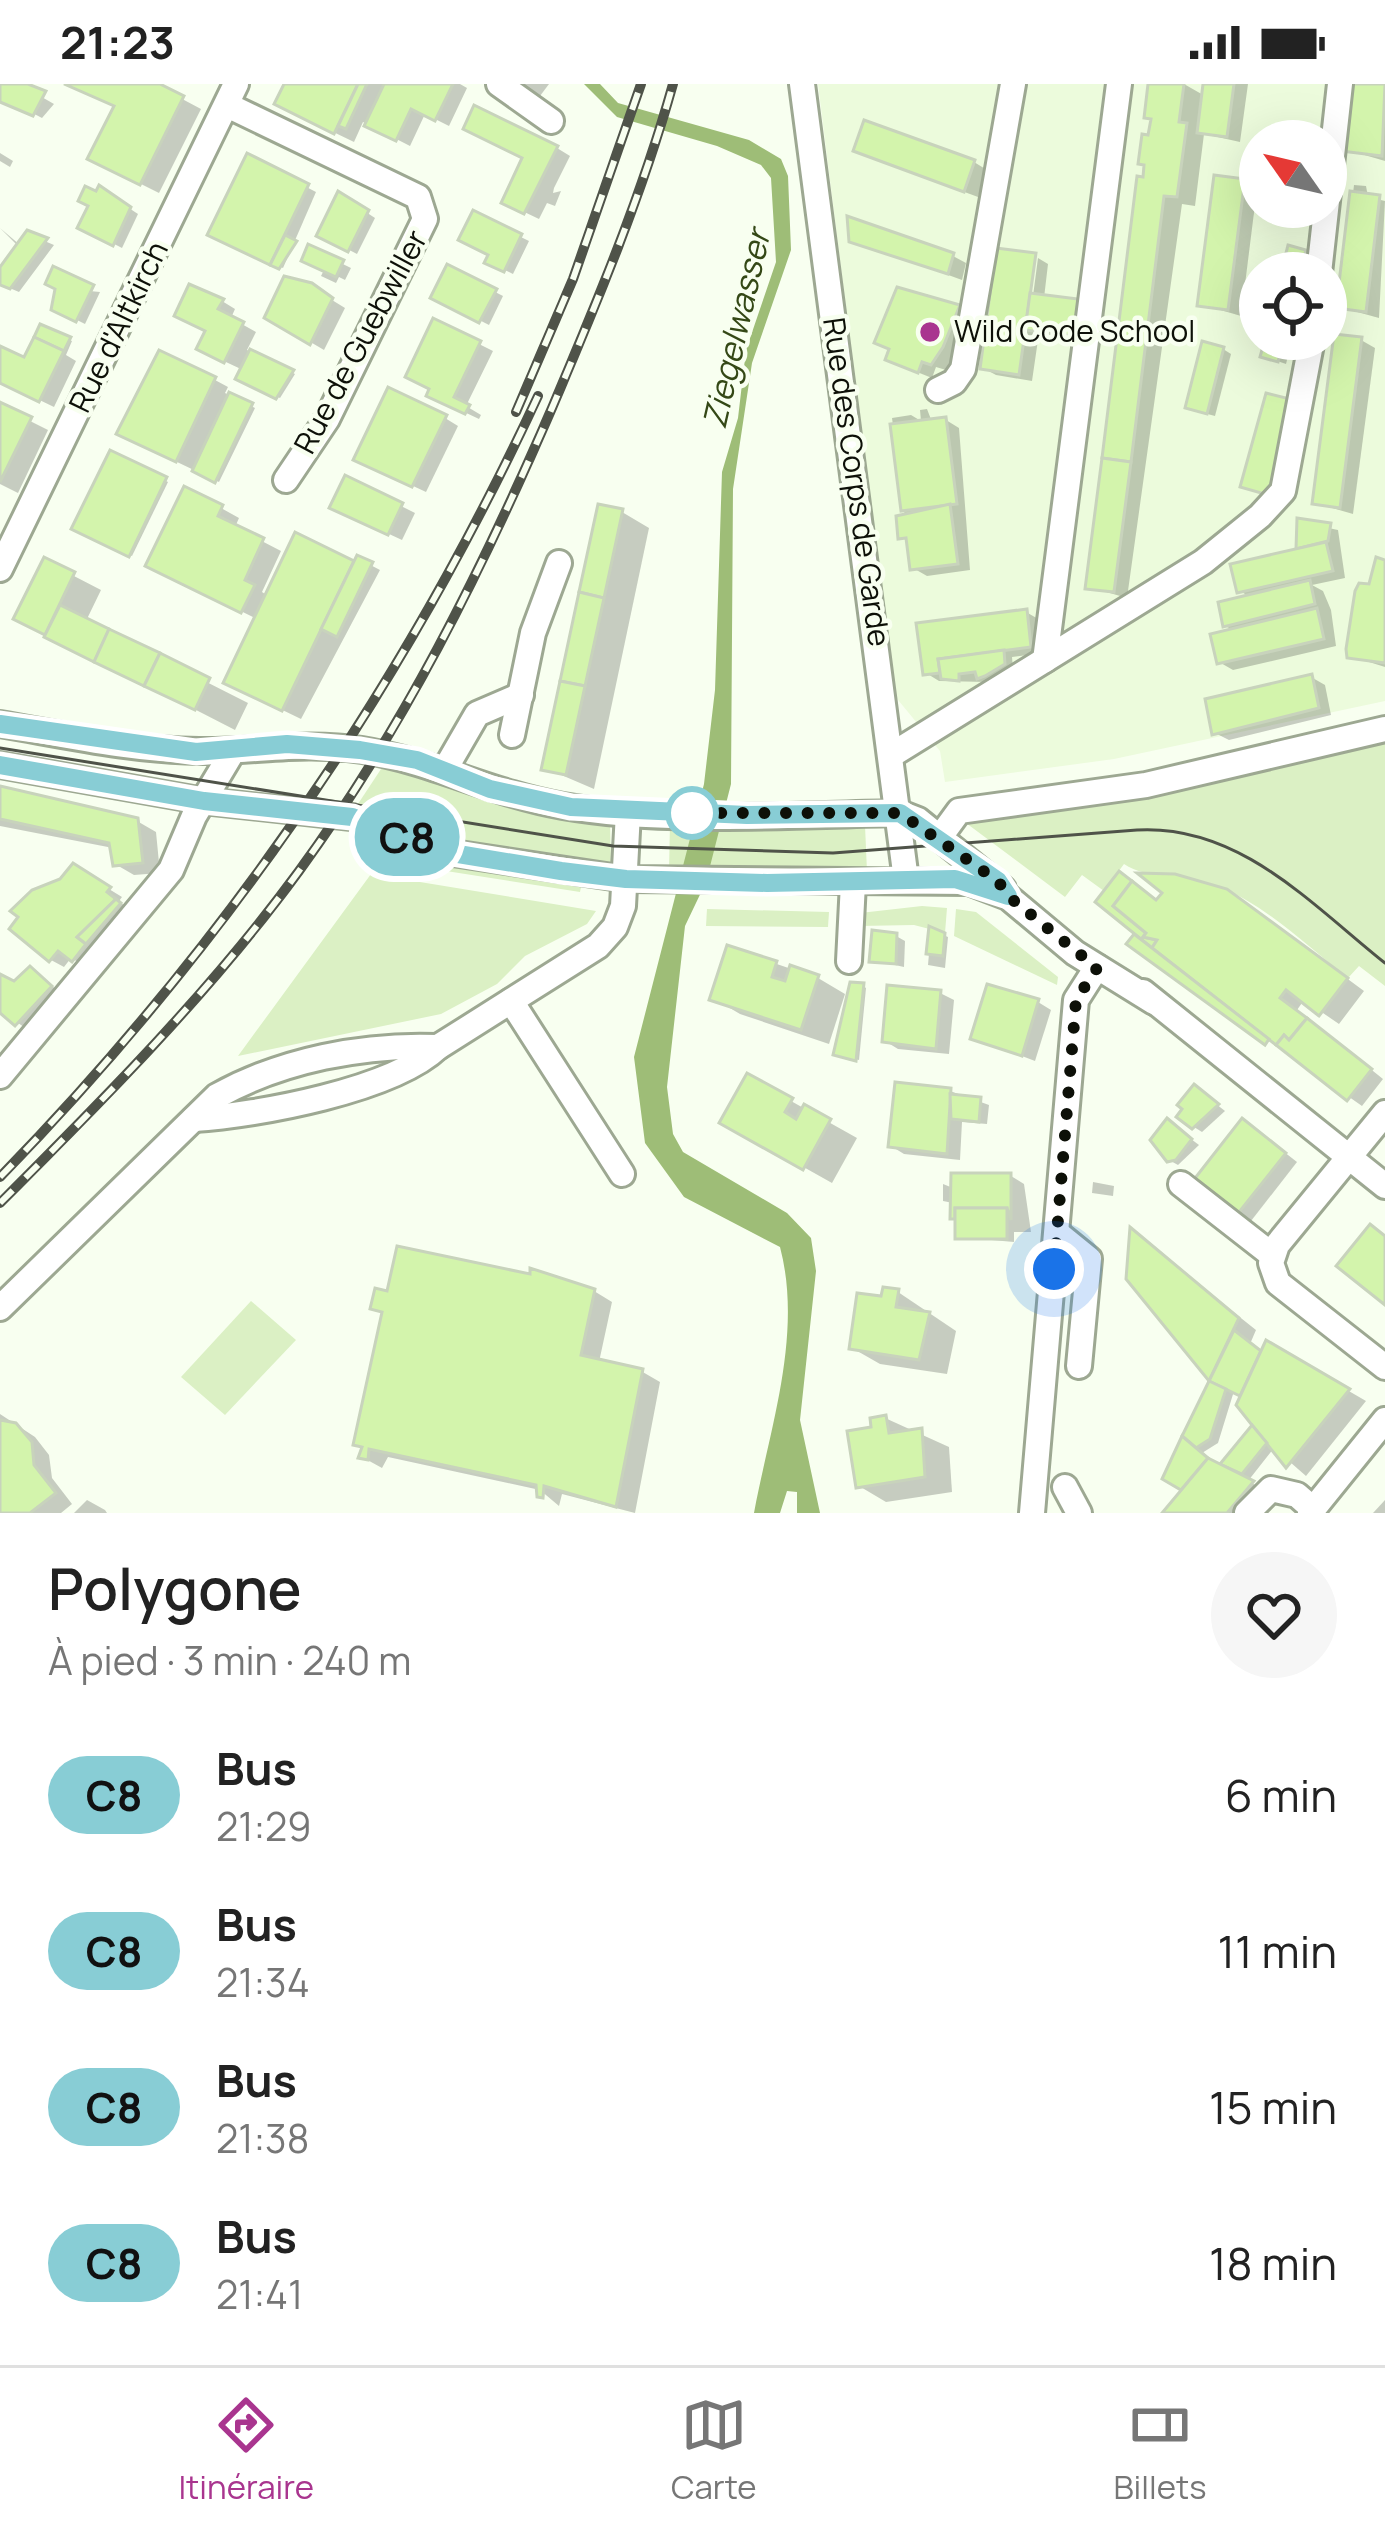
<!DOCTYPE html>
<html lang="fr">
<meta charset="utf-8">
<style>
:root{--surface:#fff;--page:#f6f6f6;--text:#222;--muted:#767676;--line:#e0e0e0;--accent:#a9358f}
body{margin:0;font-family:Manrope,sans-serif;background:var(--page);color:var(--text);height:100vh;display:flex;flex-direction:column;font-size:45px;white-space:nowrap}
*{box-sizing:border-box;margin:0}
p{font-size:39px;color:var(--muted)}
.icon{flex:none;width:66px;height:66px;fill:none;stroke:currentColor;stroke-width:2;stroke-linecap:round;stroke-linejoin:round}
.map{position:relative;height:1429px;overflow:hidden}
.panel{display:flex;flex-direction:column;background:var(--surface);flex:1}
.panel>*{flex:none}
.badge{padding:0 24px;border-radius:39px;font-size:42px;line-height:78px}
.needle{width:78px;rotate:304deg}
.controls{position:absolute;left:1239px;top:36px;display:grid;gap:24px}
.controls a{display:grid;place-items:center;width:108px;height:108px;border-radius:50%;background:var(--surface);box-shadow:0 12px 48px #0002;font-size:60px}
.you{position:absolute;width:60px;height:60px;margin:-30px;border:9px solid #fff;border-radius:50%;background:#1a73e8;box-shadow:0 0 0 18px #1a73e833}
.map>.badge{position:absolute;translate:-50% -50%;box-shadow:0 0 0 6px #fff}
.round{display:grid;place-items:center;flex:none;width:126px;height:126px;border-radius:63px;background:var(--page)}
.summary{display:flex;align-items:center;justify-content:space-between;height:204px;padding:0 48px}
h1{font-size:57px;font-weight:600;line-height:90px}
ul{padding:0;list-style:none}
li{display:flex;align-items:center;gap:36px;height:156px;padding:0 48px}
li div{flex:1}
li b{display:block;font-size:45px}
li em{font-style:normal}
li .badge{min-width:132px;font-weight:700;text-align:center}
.status{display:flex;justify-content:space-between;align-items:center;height:84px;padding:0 60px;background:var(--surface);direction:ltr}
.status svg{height:33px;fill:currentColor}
.menu{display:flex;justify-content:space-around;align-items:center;height:168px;border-top:3px solid var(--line);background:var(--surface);font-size:33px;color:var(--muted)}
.menu a{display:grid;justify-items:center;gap:6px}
.menu .on{color:var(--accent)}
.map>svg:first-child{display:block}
</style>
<div class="status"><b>21:23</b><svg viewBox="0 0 49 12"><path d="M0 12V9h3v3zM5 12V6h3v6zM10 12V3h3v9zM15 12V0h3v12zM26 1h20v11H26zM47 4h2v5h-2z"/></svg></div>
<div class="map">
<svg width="1385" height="1429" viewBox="0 0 1385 1429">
<rect width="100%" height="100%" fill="#f8fff0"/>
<path fill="#ecfbdc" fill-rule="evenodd" d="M818,0H1385V617L1114,675L945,698L940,667L894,611ZM1260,57H1326V123H1260ZM1260,189H1326V255H1260Z"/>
<g fill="#dbf0c4">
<path d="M1385,651V902L1359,882L1348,894C1307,862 1265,820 1215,801C1187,790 1147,796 1124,780L1104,807L1082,791L1065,813L966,739L970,733Z"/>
<polygon points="383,682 610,737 611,782 444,760 352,729"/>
<polygon points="670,740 865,741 867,788 669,786"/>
<polygon points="376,750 582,798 580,808 395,779 371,757"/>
<polygon points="371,790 596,827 587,840 525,872 497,900 441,930 238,972"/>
<polygon points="922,822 947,824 945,849 914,841 859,842 860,829"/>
<polygon points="707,825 829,828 828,843 706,842"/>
<polygon points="956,825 976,828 1058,893 1057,901 954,852"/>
<polygon points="251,1217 296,1256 225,1331 181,1293"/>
</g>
<path fill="#9ebd77" d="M584,0H600L618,19L749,56L781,75L788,92L791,166L752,279L733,405L731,700L706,798L685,842L667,1003L673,1050L683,1068L787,1129L811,1154L816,1187L800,1336L820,1429H797V1408L787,1407L780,1429H754C770,1343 803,1250 780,1163L684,1113L645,1059L634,973L704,700L715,606L722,388L738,334L746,266L776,178L771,94L761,81L717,62L617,33Z"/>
<g fill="#0003" fill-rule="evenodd">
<polygon points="0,0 19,0 54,20 42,34 0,12"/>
<polygon points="70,0 154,0 201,25 159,109 109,84 117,23"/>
<polygon points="287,0 460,0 467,4 449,42 425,30 410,62 363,38 354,58 296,30"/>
<polygon points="513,0 549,0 537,16"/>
<polygon points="1151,0 1184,0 1205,12 1206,0 1248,0 1240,58 1204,50 1195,122 1182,120 1127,514 1089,503 1154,36"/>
<polygon points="1353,0 1385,0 1385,77 1344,65"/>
<polygon points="557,64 570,72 554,104 553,109 561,107 555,122 547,119 539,135 518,125"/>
<polygon points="0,69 13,77 10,83 0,77"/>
<polygon points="248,73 316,108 283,184 219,155"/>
<polygon points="870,73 974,78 987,86 978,113"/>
<polygon points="1244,97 1257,105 1241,232 1200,220"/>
<polygon points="1354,101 1366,102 1368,113 1385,117 1379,234 1339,223"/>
<polygon points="100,105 138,130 122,164 81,143"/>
<polygon points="340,111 375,134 357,170 320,151"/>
<polygon points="474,130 529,157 513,190 488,178 492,170"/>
<polygon points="0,144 20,161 28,150 54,161 19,208 0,200 0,188 19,163"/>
<polygon points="852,156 953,172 966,179 962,196"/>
<polygon points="310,164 351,184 345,196 339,193 336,199 321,192 324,186"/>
<polygon points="1304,168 1313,173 1309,189 1284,189"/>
<polygon points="1038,174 1048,180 1044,214 1089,256 1039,249 1032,297 996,291 983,284 1033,212"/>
<polygon points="448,184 503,212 489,241 434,213"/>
<polygon points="58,204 100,208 85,240 63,229"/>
<polygon points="926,210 972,231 946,286 936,283 932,294 902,282"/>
<polygon points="332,216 345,224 324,266 268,233"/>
<polygon points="222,217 235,225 231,234 256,248 247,266 295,290 280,314 239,294 243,286 213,272 208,246 191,238"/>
<polygon points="41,243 72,257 66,271 76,277 54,323 0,297 0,265 25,277"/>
<polygon points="1268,255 1292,255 1286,280 1263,272"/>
<polygon points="1361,256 1375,264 1353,430 1315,419"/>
<polygon points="479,260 493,267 466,322 481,331 479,335 443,318"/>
<polygon points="1223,265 1231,270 1215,332 1196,327 1188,322"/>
<polygon points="160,270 215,296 228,303 225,309 255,324 219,398 133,357"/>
<polygon points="0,322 48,346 18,409 0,400"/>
<polygon points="927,325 932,338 946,336 959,344 970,486 927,492 913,484 908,457 901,453 905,433 892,334 911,331 921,337 920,326"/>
<polygon points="445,334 458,342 426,408 370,382"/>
<polygon points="111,370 168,398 132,472 75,444"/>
<polygon points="401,422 415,429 402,456 346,430"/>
<polygon points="221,424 239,434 235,443 281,467 262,508 268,512 296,452 355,481 359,475 380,486 301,635 245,608 257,535 167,491"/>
<polygon points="622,428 649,444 594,705 545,684"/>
<polygon points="1300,438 1338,446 1345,494 1312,501 1323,507 1331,526 1336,562 1233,586 1219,578 1235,547 1225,542 1250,513 1240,507 1299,467"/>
<polygon points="45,477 101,506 86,537 248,619 235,646 17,534"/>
<polygon points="1375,478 1385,480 1385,583 1350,572"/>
<polygon points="1026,528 1040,536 1043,569 1012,573 1013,585 988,598 939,597 926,589 920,542"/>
<polygon points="1311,593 1325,601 1331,631 1229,656 1215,649"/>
<polygon points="0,708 137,737 156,748 160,789 134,791 115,780 113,764 0,742"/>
<polygon points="73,783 122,813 119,817 127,824 89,862 98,870 87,883 71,874 64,883 51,876 62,798"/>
<polygon points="1141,805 1159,818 1166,809 1246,820 1364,907 1339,940 1304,916 1297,926 1383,995 1362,1022 1131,860 1139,849"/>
<polygon points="931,846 948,853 945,884 928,881"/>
<polygon points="896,852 905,857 904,883 872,876"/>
<polygon points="729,864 818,894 845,910 829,960 740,930 713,914"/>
<polygon points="30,886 68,914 35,951 0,926 0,891 12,900"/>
<polygon points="863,902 866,904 859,976 840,971"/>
<polygon points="940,909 954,916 949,970 898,965 885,957"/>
<polygon points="1038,918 1051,926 1035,977 974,954"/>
<polygon points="748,993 857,1054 832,1099 723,1038"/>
<polygon points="950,1007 989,1021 987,1040 962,1038 960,1076 904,1070 891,1062"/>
<polygon points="1202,1009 1225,1027 1202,1048 1194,1043"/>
<polygon points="1175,1043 1199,1061 1178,1081 1169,1076"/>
<polygon points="1256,1046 1297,1078 1251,1137 1238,1130"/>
<polygon points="1011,1092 1024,1100 1031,1148 1014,1148 1014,1158 958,1153 953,1119 943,1117 943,1100 953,1104"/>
<polygon points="1093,1098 1114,1102 1113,1112 1092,1109"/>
<path d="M1133,1148L1256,1246L1250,1260L1263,1270L1268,1260L1366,1317L1306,1392L1274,1364L1248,1397L1270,1409L1254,1429H1166L1182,1410H1196L1166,1394L1211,1295L1129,1194ZM1234,1307L1243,1312L1262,1349L1234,1390L1202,1369L1218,1359Z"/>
<polygon points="594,1207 612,1218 599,1278 641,1287 660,1298 635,1429 562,1410 559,1422 540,1406 388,1373 382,1384 362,1373 364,1364 356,1360 385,1230 374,1223"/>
<polygon points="898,1208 956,1247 947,1290 880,1280 852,1264 884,1216"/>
<polygon points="0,1330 35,1353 49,1371 52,1394 72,1420 61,1429 0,1429"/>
<polygon points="885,1334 949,1363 952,1408 886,1418 859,1402"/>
<polygon points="87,1416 105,1426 107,1429 74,1429"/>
<polygon points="1385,1416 1385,1429 1373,1429"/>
</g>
<g fill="#d3f4ac" stroke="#c8d3bc" stroke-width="3">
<polygon points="0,0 28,0 46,7 33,32 0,18"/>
<polygon points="64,0 160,0 184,12 140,101 87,75 114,22"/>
<polygon points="284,0 358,0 334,50 274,20"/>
<polygon points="358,0 367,0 346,45 338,42"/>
<polygon points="384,0 453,0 435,37 411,25 396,57 364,42"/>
<polygon points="1148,0 1184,0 1179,38 1187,39 1177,113 1164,112 1131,378 1102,374 1137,92 1143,93 1144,81 1138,80 1142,50 1148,51 1151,35 1144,34"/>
<polygon points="1203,0 1234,0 1227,53 1197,49"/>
<polygon points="1350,0 1385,0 1382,72 1341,67"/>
<polygon points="474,21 558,62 524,130 501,119 522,74 463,45"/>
<polygon points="864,36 975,76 964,108 853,67"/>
<polygon points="247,69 309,100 270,181 207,151"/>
<polygon points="1214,91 1245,95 1228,226 1197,222"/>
<polygon points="99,101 131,123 113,162 77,144 88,122 78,117 85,102 96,107"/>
<polygon points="338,107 369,126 348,168 316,152"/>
<polygon points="1350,107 1380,111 1366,228 1336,224"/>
<polygon points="473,126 522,150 504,188 484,179 488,171 458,156"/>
<polygon points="847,132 954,169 948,190 849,158"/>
<polygon points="27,146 48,154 10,205 0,201 0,183"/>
<polygon points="285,151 297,157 279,185 270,181"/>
<polygon points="308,160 344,176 336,193 301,177"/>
<polygon points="1288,161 1306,166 1300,189 1281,189"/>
<polygon points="996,164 1036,169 1019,291 980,285"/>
<polygon points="447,180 497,205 479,239 430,214"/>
<polygon points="53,182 94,201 76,238 51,226 55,205 45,200"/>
<polygon points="284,192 312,199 333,214 310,261 264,234"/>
<polygon points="189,200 224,215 218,225 244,238 224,279 196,265 205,247 174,232"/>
<polygon points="897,203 960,221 943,263 931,281 922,278 918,289 885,276 889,265 874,259"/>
<polygon points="1030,209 1086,216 1081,253 1025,246"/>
<polygon points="433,234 481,257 454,313 470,321 465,330 426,312 429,305 405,293"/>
<polygon points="40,240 71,253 64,267 34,253"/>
<polygon points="1334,250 1362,253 1340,424 1312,420"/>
<polygon points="34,253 64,267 39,318 0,299 0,262 24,273"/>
<polygon points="1265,255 1283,255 1278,278 1260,273"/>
<polygon points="1202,257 1224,263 1207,330 1185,324"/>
<polygon points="250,265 294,286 276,315 235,295"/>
<polygon points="159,266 216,293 176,378 116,350"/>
<polygon points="388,303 447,331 412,403 353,376"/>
<polygon points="229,308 253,319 215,399 192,387"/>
<polygon points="1266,309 1294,316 1268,411 1240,403"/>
<polygon points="0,318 32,333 0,398"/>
<polygon points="946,333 957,420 901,427 890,340"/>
<polygon points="110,366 167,393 129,473 71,445"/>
<polygon points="1102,374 1131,378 1114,508 1085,505"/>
<polygon points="345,391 403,419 388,451 329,424"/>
<polygon points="184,402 223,421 218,432 264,454 245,496 255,501 241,529 145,482"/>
<polygon points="598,420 623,425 604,514 579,508"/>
<polygon points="950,420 958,480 910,486 906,454 898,455 896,432"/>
<polygon points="1297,434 1331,439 1328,457 1296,465"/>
<polygon points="295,448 354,477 282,627 223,599"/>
<polygon points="1326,458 1333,487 1237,509 1230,480"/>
<polygon points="357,471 373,478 337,553 321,545"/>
<polygon points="44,473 75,488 45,551 13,535"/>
<polygon points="1376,473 1385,476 1385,579 1347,574 1346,565 1355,507 1359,499 1369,500"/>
<polygon points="1310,496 1315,520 1223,543 1218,518"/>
<polygon points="579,508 604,514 585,602 560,597"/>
<polygon points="60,521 109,545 94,578 44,553"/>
<polygon points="1317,524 1324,555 1217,580 1210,550"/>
<polygon points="1027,525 1031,563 938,575 940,589 923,591 916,539"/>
<polygon points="109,545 160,569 144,602 94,578"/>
<polygon points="1004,566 1005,580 985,592 977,595 975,588 959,590 959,597 941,595 938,575"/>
<polygon points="160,569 210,594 195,626 144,602"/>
<polygon points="1312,590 1319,624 1212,651 1205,615"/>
<polygon points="560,597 585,602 566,691 541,686"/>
<polygon points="0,702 138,734 143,779 113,782 109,759 0,735"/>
<polygon points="73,779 111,803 107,808 116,815 77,853 86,860 72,878 58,867 49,878 9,845 18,833 10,827 32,806 60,795"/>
<polygon points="1119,787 1132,797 1113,822 1146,849 1143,853 1157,856 1152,864 1095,818"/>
<polygon points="1137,789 1175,790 1227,805 1348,894 1319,932 1286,906 1280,914 1307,934 1289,956 1284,951 1276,961 1152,864 1157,856 1143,853 1146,849 1113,822 1132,797 1156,816 1162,809"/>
<polygon points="116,815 121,819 86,860 77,853"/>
<polygon points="929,842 945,849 943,872 926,870"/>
<polygon points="872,846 897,849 896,880 869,878"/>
<polygon points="1134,850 1269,955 1265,961 1126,860"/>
<polygon points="727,861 777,877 772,893 785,897 790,881 819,891 801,946 709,916"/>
<polygon points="30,882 52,902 15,942 0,929 0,890 14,897"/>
<polygon points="850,898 864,899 856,977 833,971"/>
<polygon points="987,900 1039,915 1022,972 970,955"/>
<polygon points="887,901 941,906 936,965 882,958"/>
<polygon points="1307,934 1372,985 1347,1017 1276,961 1284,951 1289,956"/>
<polygon points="747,989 793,1014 785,1028 796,1035 804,1020 831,1035 803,1086 719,1039"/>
<polygon points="895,998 951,1004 947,1070 888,1063"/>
<polygon points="1194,1000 1219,1020 1192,1045 1176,1033 1182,1025 1177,1021"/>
<polygon points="950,1010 981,1013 979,1038 951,1035"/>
<polygon points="1167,1034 1192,1055 1176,1076 1167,1078 1150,1056"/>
<polygon points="1242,1034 1286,1069 1236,1132 1192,1098"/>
<polygon points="951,1089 1011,1089 1011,1136 1007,1124 955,1124 955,1135 950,1135"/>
<rect x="955" y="1124" width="52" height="31"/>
<polygon points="1370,1140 1385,1152 1385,1221 1336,1182"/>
<polygon points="1130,1143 1239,1234 1209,1297 1126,1195"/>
<polygon points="397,1162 530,1190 530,1184 595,1205 581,1271 643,1285 616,1423 544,1402 543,1414 537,1413 536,1401 369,1365 368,1376 358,1374 362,1363 353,1361 382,1228 370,1225 375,1204 387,1207"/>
<polygon points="883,1203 899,1205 896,1223 930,1228 919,1276 849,1265 857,1209 881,1212"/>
<polygon points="1234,1246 1261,1267 1240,1312 1209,1297"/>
<polygon points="1266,1256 1350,1305 1286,1384 1236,1321"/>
<polygon points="1209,1297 1226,1305 1210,1355 1196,1364 1182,1352"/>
<polygon points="886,1331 889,1349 922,1344 925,1393 856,1404 847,1347 871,1343 870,1334"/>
<polygon points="0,1336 16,1339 32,1358 34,1381 56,1409 30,1429 0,1429"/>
<polygon points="1252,1341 1267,1359 1242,1390 1220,1380"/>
<polygon points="1182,1352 1208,1374 1181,1406 1162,1395"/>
<polygon points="1208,1374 1254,1397 1227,1429 1162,1429"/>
</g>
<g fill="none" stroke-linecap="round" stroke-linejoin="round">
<defs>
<g id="minor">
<polyline points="499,0 551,37"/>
<polyline points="802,0 906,796"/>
<polyline points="227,21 418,113 425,135 327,335 286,396"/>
<polyline points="1319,189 1340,0"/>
<polyline points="938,306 954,298 963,285 1013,0"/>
<polyline points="0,485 236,0"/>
<polyline points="1045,576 1119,0"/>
<path d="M0,640C65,651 132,666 199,667C256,668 301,657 362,666C431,677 493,710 563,722C666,740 794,731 900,729L918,736L1003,805"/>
<polyline points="512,651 533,549 559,479"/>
<polyline points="893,670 1203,478 1260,432 1283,407 1312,255"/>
<polyline points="0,681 204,717 352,733 446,768 626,795 969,798 1008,813 1075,869 1154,918"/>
<polyline points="444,687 477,630 521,611"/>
<polyline points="940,753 959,727 1146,701 1385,645"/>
<polyline points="849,877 853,799"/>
<polyline points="1143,908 1385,1102"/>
<polyline points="511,917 622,1090"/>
<polyline points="0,992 171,786 194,732 233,667"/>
<polyline points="1385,1029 1277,1161 1271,1179 1278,1199 1385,1283"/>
<path d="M194,1035C258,1031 393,1006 438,963L598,862L615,843L623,822L628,728"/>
<polyline points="1181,1100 1272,1171"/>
<polyline points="1057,1149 1089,1175 1079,1282"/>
<path d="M0,1224L217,1012C282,976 363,960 438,963"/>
<polyline points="1065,1403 1079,1429"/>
<polyline points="1032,1429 1076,916 1097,883"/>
<polyline points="1247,1429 1271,1405 1297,1411 1313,1425"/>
<polyline points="1310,1429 1385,1336"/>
</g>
</defs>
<use href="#minor" stroke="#9da892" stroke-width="30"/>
<use href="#minor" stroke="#fff" stroke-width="24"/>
<path stroke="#4f5349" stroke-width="3" d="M0,664L613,762L833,769L1137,746C1239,740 1311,820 1385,879"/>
<defs>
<g id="rail">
<polyline points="516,328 573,195 641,0"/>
<path d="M0,1093C224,863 403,603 538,312"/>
<path d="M0,1119C105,1014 211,907 299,787C404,643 481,488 552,324C597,218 642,111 673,0"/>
</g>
</defs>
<use href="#rail" stroke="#4f5349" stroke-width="10"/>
<use href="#rail" stroke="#f8fff0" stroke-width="6" stroke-dasharray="18" stroke-linecap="butt"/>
</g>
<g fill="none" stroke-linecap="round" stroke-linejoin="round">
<defs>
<polyline id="line" points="0,640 196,668 287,660 360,666 417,676 490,705 571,723 747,731 900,729 998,797 1008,812 955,795 767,799 626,795 561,787 446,768 352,733 204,717 0,681"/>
</defs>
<use href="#line" stroke="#fff" stroke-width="27"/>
<use href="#line" stroke="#88cdd5" stroke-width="18"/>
<polyline stroke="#0d1008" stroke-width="12" stroke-dasharray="0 21.6" points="692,729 685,729 900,729 998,797 1008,812 1097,884 1076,916 1054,1185"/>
</g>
<circle fill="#a9358f" stroke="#f8fff0" stroke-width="4.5" cx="930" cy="248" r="12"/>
<circle fill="#fff" stroke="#88cdd5" stroke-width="6" cx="692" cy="729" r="24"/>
<g text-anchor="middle" stroke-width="9" stroke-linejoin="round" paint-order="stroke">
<g font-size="30" fill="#0d1008" stroke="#f8fff0">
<text transform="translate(119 243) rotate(-64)" y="10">Rue d'Altkirch</text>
<text transform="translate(361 258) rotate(-62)" y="10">Rue de Guebwiller</text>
<text transform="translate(856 398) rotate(82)" y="10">Rue des Corps de Garde</text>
</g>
<g font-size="30" fill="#0d1008" stroke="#f8fff0" text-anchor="start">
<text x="954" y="258">Wild Code School</text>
</g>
<g font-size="33" font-style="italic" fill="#344816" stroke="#f8fff0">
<text transform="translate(736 245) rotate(-77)" y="12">Ziegelwasser</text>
</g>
</g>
</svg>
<div class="controls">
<a><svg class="needle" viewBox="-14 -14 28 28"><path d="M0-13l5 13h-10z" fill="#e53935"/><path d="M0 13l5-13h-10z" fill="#767676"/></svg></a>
<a><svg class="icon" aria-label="locate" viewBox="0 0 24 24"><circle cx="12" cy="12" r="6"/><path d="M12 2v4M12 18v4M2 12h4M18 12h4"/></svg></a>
</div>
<div class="you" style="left:1054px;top:1185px"></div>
<b class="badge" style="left:407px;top:753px;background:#88cdd5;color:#111">C8</b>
</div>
<section class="panel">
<div class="summary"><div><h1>Polygone</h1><p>À pied · 3 min · 240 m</p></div><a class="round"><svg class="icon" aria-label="heart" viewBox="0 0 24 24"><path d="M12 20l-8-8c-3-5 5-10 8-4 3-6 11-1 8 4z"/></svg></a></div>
<ul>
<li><span class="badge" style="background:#88cdd5;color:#111">C8</span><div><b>Bus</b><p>21:29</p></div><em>6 min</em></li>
<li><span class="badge" style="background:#88cdd5;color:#111">C8</span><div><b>Bus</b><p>21:34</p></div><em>11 min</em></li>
<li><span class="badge" style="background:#88cdd5;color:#111">C8</span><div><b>Bus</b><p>21:38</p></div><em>15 min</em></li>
<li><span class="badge" style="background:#88cdd5;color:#111">C8</span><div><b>Bus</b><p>21:41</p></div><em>18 min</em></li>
</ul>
</section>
<nav class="menu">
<a class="on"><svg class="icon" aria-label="directions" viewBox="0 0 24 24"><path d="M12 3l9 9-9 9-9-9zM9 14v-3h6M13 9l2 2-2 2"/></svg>Itinéraire</a>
<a><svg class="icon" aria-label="map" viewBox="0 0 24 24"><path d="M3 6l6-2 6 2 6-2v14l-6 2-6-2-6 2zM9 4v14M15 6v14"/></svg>Carte</a>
<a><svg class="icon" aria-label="tickets" viewBox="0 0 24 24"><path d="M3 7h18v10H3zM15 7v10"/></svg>Billets</a>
</nav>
